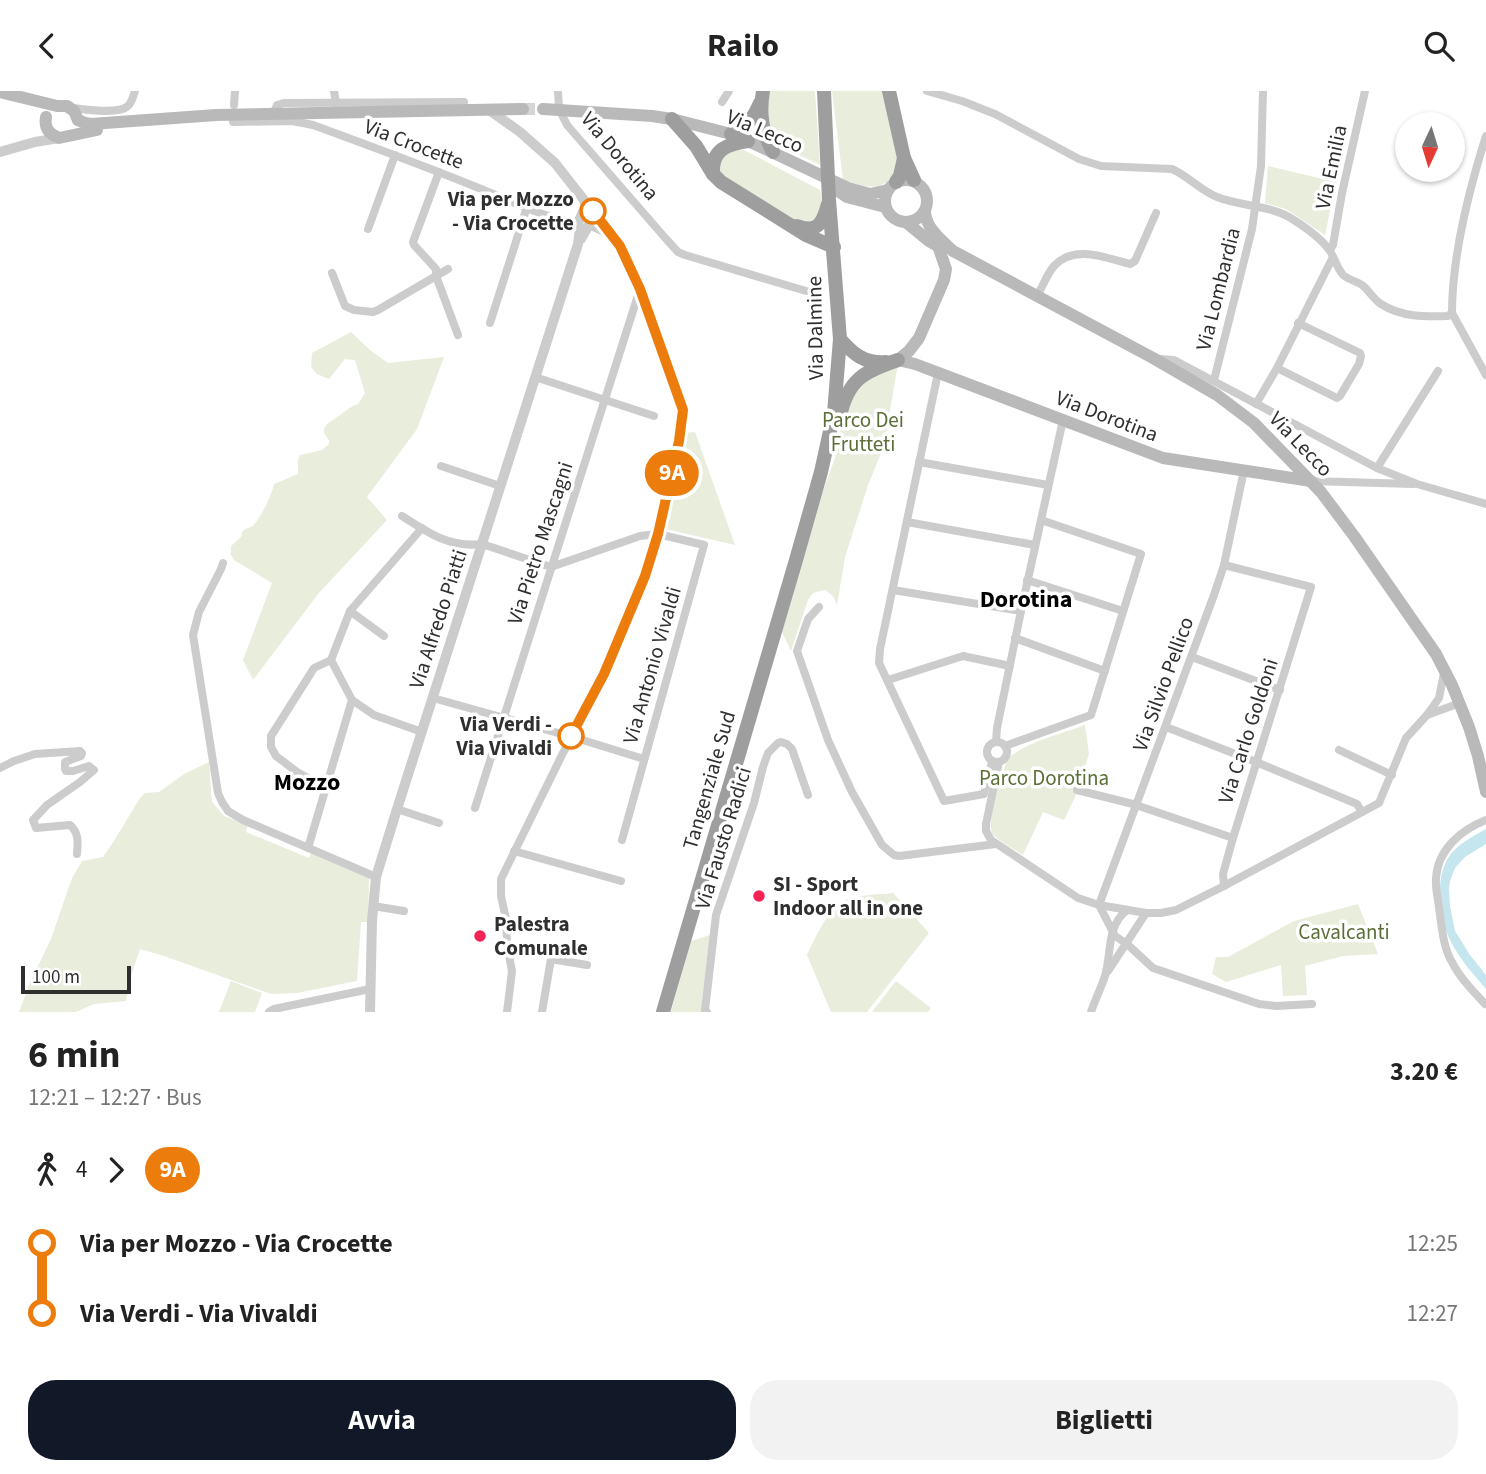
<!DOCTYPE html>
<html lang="it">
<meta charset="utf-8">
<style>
:root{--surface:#fff;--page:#f2f2f2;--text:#222;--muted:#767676;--accent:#111827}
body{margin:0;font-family:"Source Sans 3",sans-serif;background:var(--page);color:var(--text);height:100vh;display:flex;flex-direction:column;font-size:26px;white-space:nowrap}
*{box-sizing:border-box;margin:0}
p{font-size:23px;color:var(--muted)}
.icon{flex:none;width:38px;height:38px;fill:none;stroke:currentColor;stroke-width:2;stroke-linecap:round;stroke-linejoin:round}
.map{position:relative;height:921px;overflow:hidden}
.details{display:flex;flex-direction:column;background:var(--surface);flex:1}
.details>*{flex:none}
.badge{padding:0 14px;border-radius:23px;font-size:24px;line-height:46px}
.needle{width:46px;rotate:184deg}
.buttons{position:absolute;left:1395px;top:21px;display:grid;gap:14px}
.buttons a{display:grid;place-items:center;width:70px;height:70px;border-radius:50%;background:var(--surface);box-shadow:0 2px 5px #0004;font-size:35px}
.scale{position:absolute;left:21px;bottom:18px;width:110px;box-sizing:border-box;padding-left:7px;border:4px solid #2f2f2f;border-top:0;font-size:19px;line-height:24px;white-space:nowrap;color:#2f2f2f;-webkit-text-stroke:5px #fff;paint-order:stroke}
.map>.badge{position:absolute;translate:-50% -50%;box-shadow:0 0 0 4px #fff}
.legs{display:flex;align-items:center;gap:10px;height:77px;padding:0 28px;font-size:23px}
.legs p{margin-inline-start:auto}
.overview{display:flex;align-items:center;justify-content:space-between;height:119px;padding:0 28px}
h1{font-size:38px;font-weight:700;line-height:52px}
.cta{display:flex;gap:14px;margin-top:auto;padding:14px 28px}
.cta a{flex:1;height:80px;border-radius:28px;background:var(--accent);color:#fff;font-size:28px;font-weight:700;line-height:80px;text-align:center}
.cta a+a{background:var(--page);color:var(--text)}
ul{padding:0 28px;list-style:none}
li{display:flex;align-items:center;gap:24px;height:70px;font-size:26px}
li i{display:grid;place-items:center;width:10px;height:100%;margin:0 9px;background:currentColor}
li i::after{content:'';width:18px;height:18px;margin:-9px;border:5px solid;border-radius:50%;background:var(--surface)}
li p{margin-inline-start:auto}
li:first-child i{background:linear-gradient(#0000 50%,currentColor 0)}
li:last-child i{background:linear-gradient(currentColor 50%,#0000 0)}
header{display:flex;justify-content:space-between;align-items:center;height:91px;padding:0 28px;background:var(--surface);font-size:32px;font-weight:700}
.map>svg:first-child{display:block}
</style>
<header><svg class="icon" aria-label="back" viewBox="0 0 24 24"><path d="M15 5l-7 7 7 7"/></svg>Railo<svg class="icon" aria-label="search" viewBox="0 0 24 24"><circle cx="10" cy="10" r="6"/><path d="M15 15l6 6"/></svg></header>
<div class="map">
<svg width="1486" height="921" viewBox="0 0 1486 921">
<rect width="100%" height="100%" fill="#fff"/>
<g fill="#e8eddc">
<polygon points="768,0 815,0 820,74 775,52 766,29"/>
<path d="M832,0H886L899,74C886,103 868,97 843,89Z"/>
<polygon points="739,58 744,59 820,99 823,116 817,127 808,131 794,130 723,87 718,77 725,61"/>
<polygon points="1268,75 1336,91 1325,144 1286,118 1265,112"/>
<path d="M351,241L370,259L388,272L444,266L417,338L367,406L387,429L318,503L253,589L243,569L272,492L234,469L231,464V455L241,446L242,441L245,438C247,437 249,437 251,436C259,432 273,401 274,393L298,383C299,375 296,371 300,364L322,359L329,353V349C318,337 327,333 337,326C345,321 349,316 358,313L365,302L355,269L345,268L329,288L317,283L311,276L312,262Z"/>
<polygon points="898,272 884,355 868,394 845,466 837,514 833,505 825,499 813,502 808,509 791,560 781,539 819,411 835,367 843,324 847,312 863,290"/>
<polygon points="695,341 735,454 666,438 685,342"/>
<path d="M1085,634L1089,663L1075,706L1064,729L1043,721L1023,764C1016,759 996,749 992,742C987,732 1002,672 1011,665C1027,651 1064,642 1085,634Z"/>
<polygon points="209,671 212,711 224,725 248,734 246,741 309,767 311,762 369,787 368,831 361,831 357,890 297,902 271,903 161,864 140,858 131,885 126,910 94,913 76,921 19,921 29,894 51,848 72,787 82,770 103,766 114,750 140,707 145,702 159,701 184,683"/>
<path d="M893,802L929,842L867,921H831L807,864C814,849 829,816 844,810C859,803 877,804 893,802Z"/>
<polygon points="1358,813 1378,863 1343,865 1305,875 1307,904 1283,905 1281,874 1226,891 1212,883 1216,866 1228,866 1294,830"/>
<polygon points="710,844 702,909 704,921 671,921 691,850"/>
<polygon points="231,890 262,902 255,921 219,921"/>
<polygon points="896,890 931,917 928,921 872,921"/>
</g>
<path fill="#c6e6ef" d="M1486,738V753L1465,766L1455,777L1450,790L1449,798L1450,815L1455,840L1470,864L1486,884V898C1473,883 1459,867 1450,849C1439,825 1434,786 1450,764C1460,752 1473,745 1486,738Z"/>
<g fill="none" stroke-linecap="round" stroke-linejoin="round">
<polyline stroke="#d5d5d5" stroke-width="12" stroke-dasharray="12 6" stroke-linecap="butt" points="523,18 543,18"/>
<g stroke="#ccc" stroke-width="8">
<polyline points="334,0 336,12"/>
<polyline points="558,0 559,18 567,34 667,149 678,161 685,164 806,200"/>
<path d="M927,0L962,10L995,23L1079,68L1101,75L1172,78C1188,85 1200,99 1217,106C1240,115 1267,114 1289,126C1302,134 1322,148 1330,160C1335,168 1337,177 1343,184C1349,189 1356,190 1362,194C1369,199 1373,208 1381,213C1401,226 1425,226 1448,225L1452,222"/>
<polyline points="722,11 729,0"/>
<polyline points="234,14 235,0"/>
<path d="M72,17C85,18 118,24 128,15C132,11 133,5 135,0"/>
<polyline points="273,23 277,14 284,12 464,11"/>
<path d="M233,31L292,30L313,34C367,54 422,74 476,96C507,108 546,128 578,132"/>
<polyline points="439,81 413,151 414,154 436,178 436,185 458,244"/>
<polyline points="368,138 395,64"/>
<polyline points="1330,159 1333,154 1342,102 1365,0"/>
<polyline points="332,182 345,215 354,219 373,221 378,219 448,178"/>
<path d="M1037,205C1043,195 1047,183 1054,175C1074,153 1106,167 1130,173L1135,170L1156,122"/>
<path d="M1452,222C1452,165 1469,99 1486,45"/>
<polyline points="1452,222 1486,284"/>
<polyline points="490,232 527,116"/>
<polyline points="1160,268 1174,269 1377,377 1417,393 1486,413"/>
<polyline points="1277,277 1337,307 1340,305 1359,273 1361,265 1360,262 1298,232"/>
<polyline points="938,282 880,558 879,572 944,710 984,703 992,671"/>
<polyline points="535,286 654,325"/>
<polyline points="1214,289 1252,138 1261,75 1263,0"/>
<polyline points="1256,313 1277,277 1333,166"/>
<polyline points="919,371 1048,394"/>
<polyline points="441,375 500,395"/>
<polyline points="1377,377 1438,280"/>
<polyline points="1311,390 1413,393"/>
<path d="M402,425C428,442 450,457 482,453L551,476L640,445L658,443L704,454L622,749"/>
<polyline points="907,431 1035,454"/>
<polyline points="223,472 221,478 199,521 193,544 218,702 222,711 228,720 243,729 376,786"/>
<polyline points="1224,474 1311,496 1233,747 1223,783 1224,795"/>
<polyline points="1027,489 1123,520"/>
<polyline points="893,499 1021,520"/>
<polyline points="819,516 808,528 797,560 828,649 852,701 882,754 894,764 899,765 996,753"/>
<polyline points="350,520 384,545"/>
<polyline points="1015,547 1105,580"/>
<polyline points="1192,566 1280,599"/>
<polyline points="331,569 352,609 374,624 422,641"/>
<polyline points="888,589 963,565 1010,575"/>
<polyline points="433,607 576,647 644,668"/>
<polyline points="1427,624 1460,612"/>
<polyline points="1166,636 1256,671 1357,713 1362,721"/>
<circle cx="997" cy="661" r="10"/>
<polyline points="996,651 997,637 1021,520 1063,329"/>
<polyline points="1005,655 1091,624 1141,463 1041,429"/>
<polyline points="1339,659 1392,684"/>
<polyline points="999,671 986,733 986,740 991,749 1078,807 1099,814 1146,822 1161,822 1176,819 1224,795 1379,712 1406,647 1427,624 1439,607 1444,582"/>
<path d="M0,677L14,670L35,663L80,660L82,662L81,665L65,671V678L66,680H73L89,675L94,679L80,691L47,714L33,729L36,737L70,734C79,742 78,751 77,763"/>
<polyline points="326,697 297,681 276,665 271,656 271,645 309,585 314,577 331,569 350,520 422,437"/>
<polyline points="1077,699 1133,713 1233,747"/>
<polyline points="475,717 640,198"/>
<polyline points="397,718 439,732"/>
<polyline points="308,757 352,609"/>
<polyline points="514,760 621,790"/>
<polyline points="1099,814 1214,504 1224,474 1244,379"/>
<polyline points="1099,814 1115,845 1127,853 1153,877 1259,913 1276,915 1312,913"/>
<polyline points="373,815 404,820"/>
<polyline points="1108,880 1146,822"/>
<path d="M1485,913C1473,900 1460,887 1452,871C1444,858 1442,839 1440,824C1439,812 1435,798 1436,787C1438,758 1461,739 1486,729"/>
<polyline points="269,921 274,918 370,898"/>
<polyline points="507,921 512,880 507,854 506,828 501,805 501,788 563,662 604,583 626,534 645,485 658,443 679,350 683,319 640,198 620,155 615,147 611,144 589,134"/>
<polyline points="542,921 551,868 587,874"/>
<polyline points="707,921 705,919 716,824 754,712 763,676 768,662 778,652 781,651 787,653 792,658 808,704"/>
<path d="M1091,921C1095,909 1101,897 1105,885C1112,861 1106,836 1127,819"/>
</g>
<g stroke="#ccc" stroke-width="10">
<polyline points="489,19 520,41 555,72 584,109 590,132 581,148"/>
<polyline points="0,61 35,51 59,47"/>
<polyline points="370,921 372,830 376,786 397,718 578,153 580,137 578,132 586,114"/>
</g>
<g stroke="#b9b9b9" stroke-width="12">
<polyline points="0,1 57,15 67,15 74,20 78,29"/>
<polyline points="543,18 652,25 672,28 731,43 759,55 848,97 870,103 888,99"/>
<path d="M46,26C44,37 49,43 59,47L97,39"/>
<polyline points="78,29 85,32 91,33 216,24 523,18"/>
<circle cx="906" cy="110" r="21"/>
<polyline points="835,98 847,106 885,116"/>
<path d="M925,121C926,137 941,149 953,160L1153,267L1217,304L1254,332L1321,401L1354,445L1436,563L1452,594L1469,636L1478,665L1486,701"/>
<polyline points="906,131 929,150 943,158"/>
<polyline points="898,269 915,273 1163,367 1311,390"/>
<polyline points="898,269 909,260 919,247 944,189 946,178 938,155"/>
</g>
<g stroke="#9e9e9e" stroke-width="14">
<path d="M763,0C759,23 762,41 773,61"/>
<polyline points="889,0 904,67 914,89"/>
<polyline points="672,28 696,55 713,83 721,91 806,144 834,156"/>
<path d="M731,43C747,36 753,28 760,12"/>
<path d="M713,83C711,58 728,53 748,50"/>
<polyline points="896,91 900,85 904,67"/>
<path d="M797,135C818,143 823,131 828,113"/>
<path d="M840,248C853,263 865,273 886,271"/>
<path d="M840,325C848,288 865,280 898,269"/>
<polyline points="663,921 796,469 821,381 834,322 840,248 829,109 824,0"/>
</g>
</g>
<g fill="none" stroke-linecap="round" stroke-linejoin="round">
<defs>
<polyline id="line-1" points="571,645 604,583 645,485 658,443 679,350 683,319 640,198 620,155 593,120"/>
</defs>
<use href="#line-1" stroke="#fff" stroke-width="16"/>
<use href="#line-1" stroke="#ec7c0c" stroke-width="10"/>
</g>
<g fill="#fff" stroke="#ec7c0c" stroke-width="3.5">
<circle cx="593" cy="120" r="12"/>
<circle cx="571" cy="645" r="12"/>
</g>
<g fill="#f52254" stroke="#fff" stroke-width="2.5">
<circle cx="759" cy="805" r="7"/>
<circle cx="480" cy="845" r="7"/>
</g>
<g text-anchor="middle" stroke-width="7" stroke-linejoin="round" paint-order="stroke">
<g font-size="21" fill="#2f2f2f" stroke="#fff">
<text transform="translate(765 40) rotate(23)" y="7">Via Lecco</text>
<text transform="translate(414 53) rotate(21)" y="7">Via Crocette</text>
<text transform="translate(620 65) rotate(50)" y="7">Via Dorotina</text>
<text transform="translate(1331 76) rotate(-78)" y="7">Via Emilia</text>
<text transform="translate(1218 198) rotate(-76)" y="7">Via Lombardia</text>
<text transform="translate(815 237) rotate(-91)" y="7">Via Dalmine</text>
<text transform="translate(1107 325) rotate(21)" y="7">Via Dorotina</text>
<text transform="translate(1301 353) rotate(46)" y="7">Via Lecco</text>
<text transform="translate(540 452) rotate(-72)" y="7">Via Pietro Mascagni</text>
<text transform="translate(438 528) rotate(-72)" y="7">Via Alfredo Piatti</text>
<text transform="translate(652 574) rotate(-74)" y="7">Via Antonio Vivaldi</text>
<text transform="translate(1163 593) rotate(-70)" y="7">Via Silvio Pellico</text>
<text transform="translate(1248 640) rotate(-72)" y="7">Via Carlo Goldoni</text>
<text transform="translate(709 689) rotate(-74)" y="7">Tangenziale Sud</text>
<text transform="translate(723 747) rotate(-73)" y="7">Via Fausto Radici</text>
</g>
<g font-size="21" font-weight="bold" fill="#2f2f2f" stroke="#fff" text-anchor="end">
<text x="574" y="115">Via per Mozzo<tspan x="574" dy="24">- Via Crocette</tspan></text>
<text x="552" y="640">Via Verdi -<tspan x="552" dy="24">Via Vivaldi</tspan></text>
</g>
<g font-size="21" fill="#5b6f38" stroke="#fff">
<text x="863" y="336">Parco Dei<tspan x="863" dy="24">Frutteti</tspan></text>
<text x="1044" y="694">Parco Dorotina</text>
<text x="1344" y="848">Cavalcanti</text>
</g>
<g font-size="21" font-weight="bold" fill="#2f2f2f" stroke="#fff" text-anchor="start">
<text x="773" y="800">SI - Sport<tspan x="773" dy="24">Indoor all in one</tspan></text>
<text x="494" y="840">Palestra<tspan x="494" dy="24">Comunale</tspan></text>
</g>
<g font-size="24" font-weight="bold" fill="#000" stroke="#fff">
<text x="1026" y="516">Dorotina</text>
<text x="307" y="699">Mozzo</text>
</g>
</g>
</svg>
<div class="buttons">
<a><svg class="needle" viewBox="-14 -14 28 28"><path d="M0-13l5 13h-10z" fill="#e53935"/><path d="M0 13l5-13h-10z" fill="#767676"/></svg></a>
</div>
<div class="scale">100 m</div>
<b class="badge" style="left:672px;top:382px;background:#ec7c0c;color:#fff">9A</b>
</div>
<section class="details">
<div class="overview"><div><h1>6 min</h1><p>12:21 – 12:27 · Bus</p></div><b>3.20 €</b></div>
<div class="legs"><svg class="icon" aria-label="walk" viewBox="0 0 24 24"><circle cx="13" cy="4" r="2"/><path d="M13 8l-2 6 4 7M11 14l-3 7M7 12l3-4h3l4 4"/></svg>4<svg class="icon" aria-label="forward" viewBox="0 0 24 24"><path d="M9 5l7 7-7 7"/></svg><b class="badge" style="background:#ec7c0c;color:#fff">9A</b></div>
<ul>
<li><i style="color:#ec7c0c"></i><b>Via per Mozzo - Via Crocette</b><p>12:25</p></li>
<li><i style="color:#ec7c0c"></i><b>Via Verdi - Via Vivaldi</b><p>12:27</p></li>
</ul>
<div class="cta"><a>Avvia</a><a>Biglietti</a></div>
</section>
